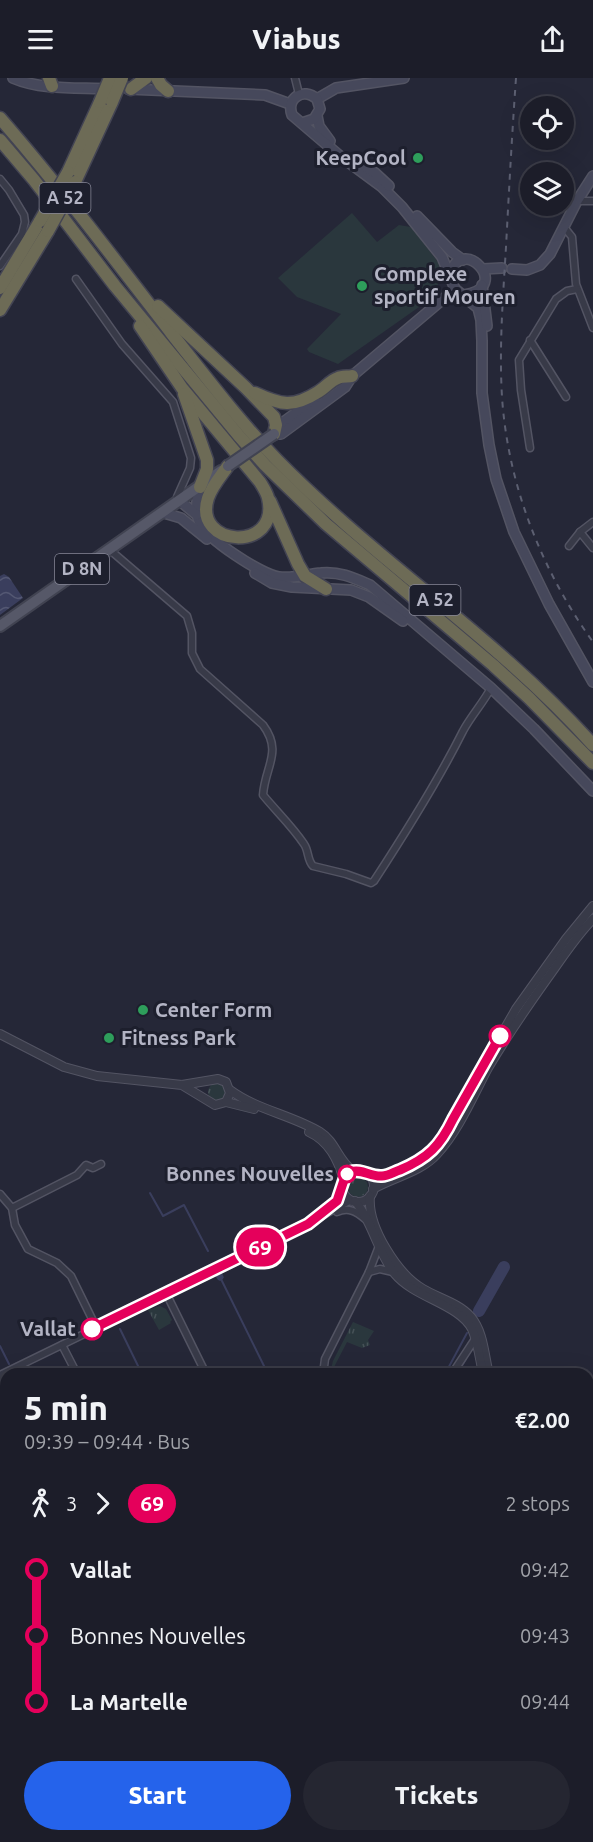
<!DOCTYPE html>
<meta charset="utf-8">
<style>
:root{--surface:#1c1d29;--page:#252631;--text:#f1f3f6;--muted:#a0a2a8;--line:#3a3b46;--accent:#2563eb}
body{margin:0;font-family:Ubuntu,sans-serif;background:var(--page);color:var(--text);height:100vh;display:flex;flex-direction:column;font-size:22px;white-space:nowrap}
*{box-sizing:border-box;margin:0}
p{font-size:20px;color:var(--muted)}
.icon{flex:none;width:33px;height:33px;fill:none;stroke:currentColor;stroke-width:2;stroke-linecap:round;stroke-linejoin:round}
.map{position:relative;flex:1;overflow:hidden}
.side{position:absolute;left:0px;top:1290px;width:594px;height:474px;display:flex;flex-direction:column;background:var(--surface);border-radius:18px 18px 0 0;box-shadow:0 6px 24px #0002,0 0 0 2px var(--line)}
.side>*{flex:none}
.badge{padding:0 12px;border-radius:20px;font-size:21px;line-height:39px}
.tools{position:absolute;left:520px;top:18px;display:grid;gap:12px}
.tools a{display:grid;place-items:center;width:54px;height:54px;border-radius:50%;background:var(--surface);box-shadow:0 6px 24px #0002,0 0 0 2px var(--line);font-size:30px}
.map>.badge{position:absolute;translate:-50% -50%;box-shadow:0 0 0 3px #fff}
.legs{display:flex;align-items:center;gap:9px;height:66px;padding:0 24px;font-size:20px}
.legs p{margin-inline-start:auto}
.summary{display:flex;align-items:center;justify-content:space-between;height:102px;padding:0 24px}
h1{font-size:33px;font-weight:800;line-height:45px}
.cta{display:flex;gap:12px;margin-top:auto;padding:12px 24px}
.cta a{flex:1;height:69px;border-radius:36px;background:var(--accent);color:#fff;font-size:24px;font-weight:800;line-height:69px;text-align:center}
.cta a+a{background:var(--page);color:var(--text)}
ul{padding:0 24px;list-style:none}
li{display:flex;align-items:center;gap:21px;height:66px;font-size:22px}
li i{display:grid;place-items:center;width:9px;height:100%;margin:0 8px;background:currentColor}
li i::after{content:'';width:15px;height:15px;margin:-8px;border:4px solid;border-radius:50%;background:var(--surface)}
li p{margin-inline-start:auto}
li:first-child i{background:linear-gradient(#0000 50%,currentColor 0)}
li:last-child i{background:linear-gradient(currentColor 50%,#0000 0)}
header{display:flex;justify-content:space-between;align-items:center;height:78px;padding:0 24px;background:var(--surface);font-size:27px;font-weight:800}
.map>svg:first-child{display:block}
</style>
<header><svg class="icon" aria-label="menu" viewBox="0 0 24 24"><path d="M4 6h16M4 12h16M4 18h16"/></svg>Viabus<svg class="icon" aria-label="share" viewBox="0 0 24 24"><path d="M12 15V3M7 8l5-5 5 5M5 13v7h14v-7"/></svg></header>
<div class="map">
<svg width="593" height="1764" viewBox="0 0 593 1764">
<defs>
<pattern id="grass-tufts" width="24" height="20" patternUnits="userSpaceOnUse" patternTransform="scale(1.5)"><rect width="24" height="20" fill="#2a373d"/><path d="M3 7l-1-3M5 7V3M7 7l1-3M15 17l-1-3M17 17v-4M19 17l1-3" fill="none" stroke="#465257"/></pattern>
<pattern id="water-waves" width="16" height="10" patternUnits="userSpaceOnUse" patternTransform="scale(1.5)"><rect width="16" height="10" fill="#3a3e5d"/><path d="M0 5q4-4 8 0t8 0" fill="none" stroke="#545873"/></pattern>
</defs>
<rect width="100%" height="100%" fill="#252737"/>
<g fill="url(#grass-tufts)">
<circle cx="217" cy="1014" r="9"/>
<circle cx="358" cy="1109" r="10"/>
<polygon points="160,1228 166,1231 172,1242 170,1244 171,1245 159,1252 148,1232"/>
<polygon points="353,1244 374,1253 368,1262 370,1267 362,1270 347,1264 334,1289 339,1291 338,1296 330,1296 333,1283"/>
</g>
<polygon fill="#2a373d" points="352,135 377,164 399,147 411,149 438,184 441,194 440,203 429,222 338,286 309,274 307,271 341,236 297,219 278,200"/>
<polygon fill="url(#water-waves)" points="4,496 9,499 23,520 0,537 0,498"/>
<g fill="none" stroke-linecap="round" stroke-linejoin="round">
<g stroke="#3a3e5d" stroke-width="2">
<polyline points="150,1115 163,1138 184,1127 208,1173"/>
<polyline points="220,1199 268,1296"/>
<polyline points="120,1251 142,1296"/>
<polyline points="0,1268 9,1286"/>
<polyline points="445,1296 467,1255"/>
<polyline points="457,1296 466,1281"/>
<polyline points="0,1591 6,1588"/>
</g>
<g stroke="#3a3e5d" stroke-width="7">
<polyline points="218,1195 220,1199"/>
<polyline points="0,1600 6,1597"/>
</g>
<polyline stroke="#3a3e5d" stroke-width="12" points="479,1233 504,1189"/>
<defs>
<g id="minor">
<polyline points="295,0 299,16"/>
<polyline points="0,101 9,112 24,137 25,144 22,156 0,188"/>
<polyline points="577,123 593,123"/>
<polyline points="564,149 572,159 576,206 593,250"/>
<polyline points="76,201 122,266 173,324 191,380 190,390 177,419 180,423"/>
<polyline points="530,262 566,319"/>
<polyline points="530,370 521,312 519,282 556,221 567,213 577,211"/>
<polyline points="580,454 593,470"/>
<polyline points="569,468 580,454 593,444"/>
<path d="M110,472L187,538L192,555V575L200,591L263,647C283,674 265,688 263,717C276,733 292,748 304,766C309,773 307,782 313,788L346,796L371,805L374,803C406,754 437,705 463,653C471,638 483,625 491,610"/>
<polyline points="0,1116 12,1130 15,1147 28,1171 57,1185 71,1198 96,1249"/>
<polyline points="12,1130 77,1097 86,1087 93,1090 101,1086"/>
<path d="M337,1134C348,1129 356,1133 365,1141"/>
<polyline points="320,1136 337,1123 342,1110"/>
<polyline points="369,1194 380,1191 393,1194"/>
<polyline points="166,1215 206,1296"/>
<polyline points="62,1267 77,1296"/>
<polyline points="323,1296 325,1281 369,1194 379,1168"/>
<polyline points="452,1296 475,1261"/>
<polyline points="0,1297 285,1158 351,1122"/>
<polyline points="0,1420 6,1432"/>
<polyline points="0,1596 6,1593"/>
<polyline points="525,1764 528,1758"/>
</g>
<g id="tertiary">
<polyline points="0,956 64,989 97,998 182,1007 218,1001 226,1004 230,1015 226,1024 215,1027 182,1007"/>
<path d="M230,1012C257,1032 292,1037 320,1054C336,1064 338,1083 353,1093"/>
<polyline points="226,1024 254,1031"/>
<path d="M309,1054C329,1063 338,1082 344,1102"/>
<circle cx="358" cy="1108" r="16"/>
<path d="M369,1097C407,1101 438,1072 453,1041L516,931L566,861L593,828"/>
<path d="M373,1111C394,1099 421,1094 437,1076C459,1052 473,1018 488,990C508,956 531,923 554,891C566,874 578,856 593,841"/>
<path d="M370,1118C367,1148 397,1196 423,1211C438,1220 459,1225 471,1239C484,1255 484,1277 489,1296"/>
<path d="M355,1123C373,1144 377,1174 395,1196C415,1220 459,1226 472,1251C478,1264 480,1282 483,1296"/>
<polyline points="588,1406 593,1410"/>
<polyline points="588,1414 593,1418"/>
</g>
<g id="secondary">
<path d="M13,0C43,13 80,9 112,11"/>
<polyline points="128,11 265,17 290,26"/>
<polyline points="317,21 336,10 404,0"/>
<polyline points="317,38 319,48 330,63"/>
<path d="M302,45L314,41L320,31L317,21C303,9 286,20 292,37L340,78L382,109L402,129L442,179L455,211L478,230L481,242L482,263V315L489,367L496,401L514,454L549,526L593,604"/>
<polyline points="360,85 375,95 389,108"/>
<polyline points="417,138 452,174 463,182"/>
<polyline points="483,191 502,190"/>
<polyline points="512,191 527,192 540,187 550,176 577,123 593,98"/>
<path d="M450,198C459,154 515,209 464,217"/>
<polyline points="482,207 487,248"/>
<polyline points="275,354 278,348 315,321"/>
<polyline points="274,356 281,356 345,309 352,298 455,211"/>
<path d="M200,409C197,421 194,434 200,445C207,461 262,497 279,499C294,501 307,496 321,495C339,493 354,500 370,507L491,610L534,651L593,713"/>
<polyline points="180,423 197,437"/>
<polyline points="164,435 181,440 207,461"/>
<polyline points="255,495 272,505 292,509 351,512 369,519 403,543"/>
</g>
<polyline id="primary" points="0,548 221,393"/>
<g id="motorway">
<polyline points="49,0 52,8"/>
<polyline points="157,0 161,7 168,13"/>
<polyline points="131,11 146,0"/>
<path d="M0,40C60,109 116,183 172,256C206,299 239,343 277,382C376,483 498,561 593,667"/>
<polyline points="0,62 34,102 115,208 239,358 265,387 326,446 493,587 529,620 593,685"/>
<polyline points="68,94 100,24"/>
<polyline points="75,104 112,24"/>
<polyline points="0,210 40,143"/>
<polyline points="158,228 246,310 274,339 276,347 274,356"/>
<polyline points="0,232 48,153"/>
<path d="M140,248L182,310L260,404C263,409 267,415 268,420C281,475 192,470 208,420C212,408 221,398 228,388"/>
<path d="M255,315C281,327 293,330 318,314C325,310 331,302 338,300C342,298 348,299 352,298"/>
<polyline points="184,316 207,382 207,391 200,409"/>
<polyline points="270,423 298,486 305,498 326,511"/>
</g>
</defs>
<use href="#minor" stroke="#535463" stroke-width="9"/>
<use href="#tertiary" stroke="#535463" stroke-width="10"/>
<use href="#secondary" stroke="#535463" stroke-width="12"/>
<use href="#primary" stroke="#414351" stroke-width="14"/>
<use href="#motorway" stroke="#434453" stroke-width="15"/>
<use href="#minor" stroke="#383a48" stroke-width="6"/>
<use href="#tertiary" stroke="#383a48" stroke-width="8"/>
<use href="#secondary" stroke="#46485b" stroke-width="9"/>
<use href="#primary" stroke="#565868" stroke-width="10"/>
<use href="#motorway" stroke="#6d6b56" stroke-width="12"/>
<path stroke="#5c5f71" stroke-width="2" stroke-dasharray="6 6" stroke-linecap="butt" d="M516,0C512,56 509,112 506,169C503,219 499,269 502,319C508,408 542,493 593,564"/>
<defs>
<polyline id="primary-bridge" points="228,388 274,356"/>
<g id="motorway-bridge">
<polyline points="100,24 110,0"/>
<polyline points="112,24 122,0"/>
<polyline points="40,143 68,94"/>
<polyline points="48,153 75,104"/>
</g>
</defs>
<use href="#primary-bridge" stroke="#414351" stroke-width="14" stroke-linecap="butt"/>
<use href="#motorway-bridge" stroke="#434453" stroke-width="15" stroke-linecap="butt"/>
<use href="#primary-bridge" stroke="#565868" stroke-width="10"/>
<use href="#motorway-bridge" stroke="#6d6b56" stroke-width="12"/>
</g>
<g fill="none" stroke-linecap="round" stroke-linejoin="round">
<defs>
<path id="line-1" d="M92,1251L308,1146L337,1123L344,1102L350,1094C362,1090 370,1099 382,1098C388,1098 394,1094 400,1092C428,1080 440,1068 453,1041L500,958"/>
</defs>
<use href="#line-1" stroke="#fff" stroke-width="14"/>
<use href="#line-1" stroke="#e5005b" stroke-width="9"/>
</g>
<g fill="#2e9e5b" stroke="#1d1f2d" stroke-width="2">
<circle cx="418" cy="80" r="6"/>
<circle cx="362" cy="208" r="6"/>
<circle cx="143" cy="932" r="6"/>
<circle cx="109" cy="960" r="6"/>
</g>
<g fill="#fff" stroke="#e5005b" stroke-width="3">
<circle cx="500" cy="958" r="10"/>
<circle cx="347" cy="1096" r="8"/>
<circle cx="92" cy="1251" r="10"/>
</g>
<g text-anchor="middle" stroke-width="6" stroke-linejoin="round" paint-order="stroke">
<g fill="#1d1f2d" stroke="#868797" stroke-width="1.5">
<rect x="39.5" y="105" width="51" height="30" rx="4.5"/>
<rect x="55" y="476" width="54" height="30" rx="4.5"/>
<rect x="409.5" y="507" width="51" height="30" rx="4.5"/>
</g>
<g font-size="18" font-weight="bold" fill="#b3b4c4">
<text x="65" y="126">A 52</text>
<text x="82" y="497">D 8N</text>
<text x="435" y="528">A 52</text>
</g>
<g font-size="20" font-weight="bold" fill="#b3b4c4" stroke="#1d1f2d" text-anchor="start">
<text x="406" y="87" text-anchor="end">KeepCool</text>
<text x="374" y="203">Complexe<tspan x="374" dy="23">sportif Mouren</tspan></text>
<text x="155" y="939">Center Form</text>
<text x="121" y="967">Fitness Park</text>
</g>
<g font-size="20" font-weight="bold" fill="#b3b4c4" stroke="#1d1f2d" text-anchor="end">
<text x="334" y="1103">Bonnes Nouvelles</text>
<text x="76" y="1258">Vallat</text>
</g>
</g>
</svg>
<div class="tools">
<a><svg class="icon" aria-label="locate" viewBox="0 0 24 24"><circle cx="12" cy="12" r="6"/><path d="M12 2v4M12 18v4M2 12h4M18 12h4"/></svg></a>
<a><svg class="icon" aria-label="layers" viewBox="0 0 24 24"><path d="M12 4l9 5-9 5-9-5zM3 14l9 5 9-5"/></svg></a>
</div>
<b class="badge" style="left:260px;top:1169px;background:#e5005b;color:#fff">69</b>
<section class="side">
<div class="summary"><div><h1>5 min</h1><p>09:39 – 09:44 · Bus</p></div><b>€2.00</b></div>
<div class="legs"><svg class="icon" aria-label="walk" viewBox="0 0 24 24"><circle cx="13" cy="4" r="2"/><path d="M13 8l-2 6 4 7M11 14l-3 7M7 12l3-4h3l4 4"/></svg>3<svg class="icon" aria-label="forward" viewBox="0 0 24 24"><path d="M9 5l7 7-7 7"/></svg><b class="badge" style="background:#e5005b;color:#fff">69</b><p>2 stops</p></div>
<ul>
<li><i style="color:#e5005b"></i><b>Vallat</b><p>09:42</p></li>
<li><i style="color:#e5005b"></i><span>Bonnes Nouvelles</span><p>09:43</p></li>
<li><i style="color:#e5005b"></i><b>La Martelle</b><p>09:44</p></li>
</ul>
<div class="cta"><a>Start</a><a>Tickets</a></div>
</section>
</div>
